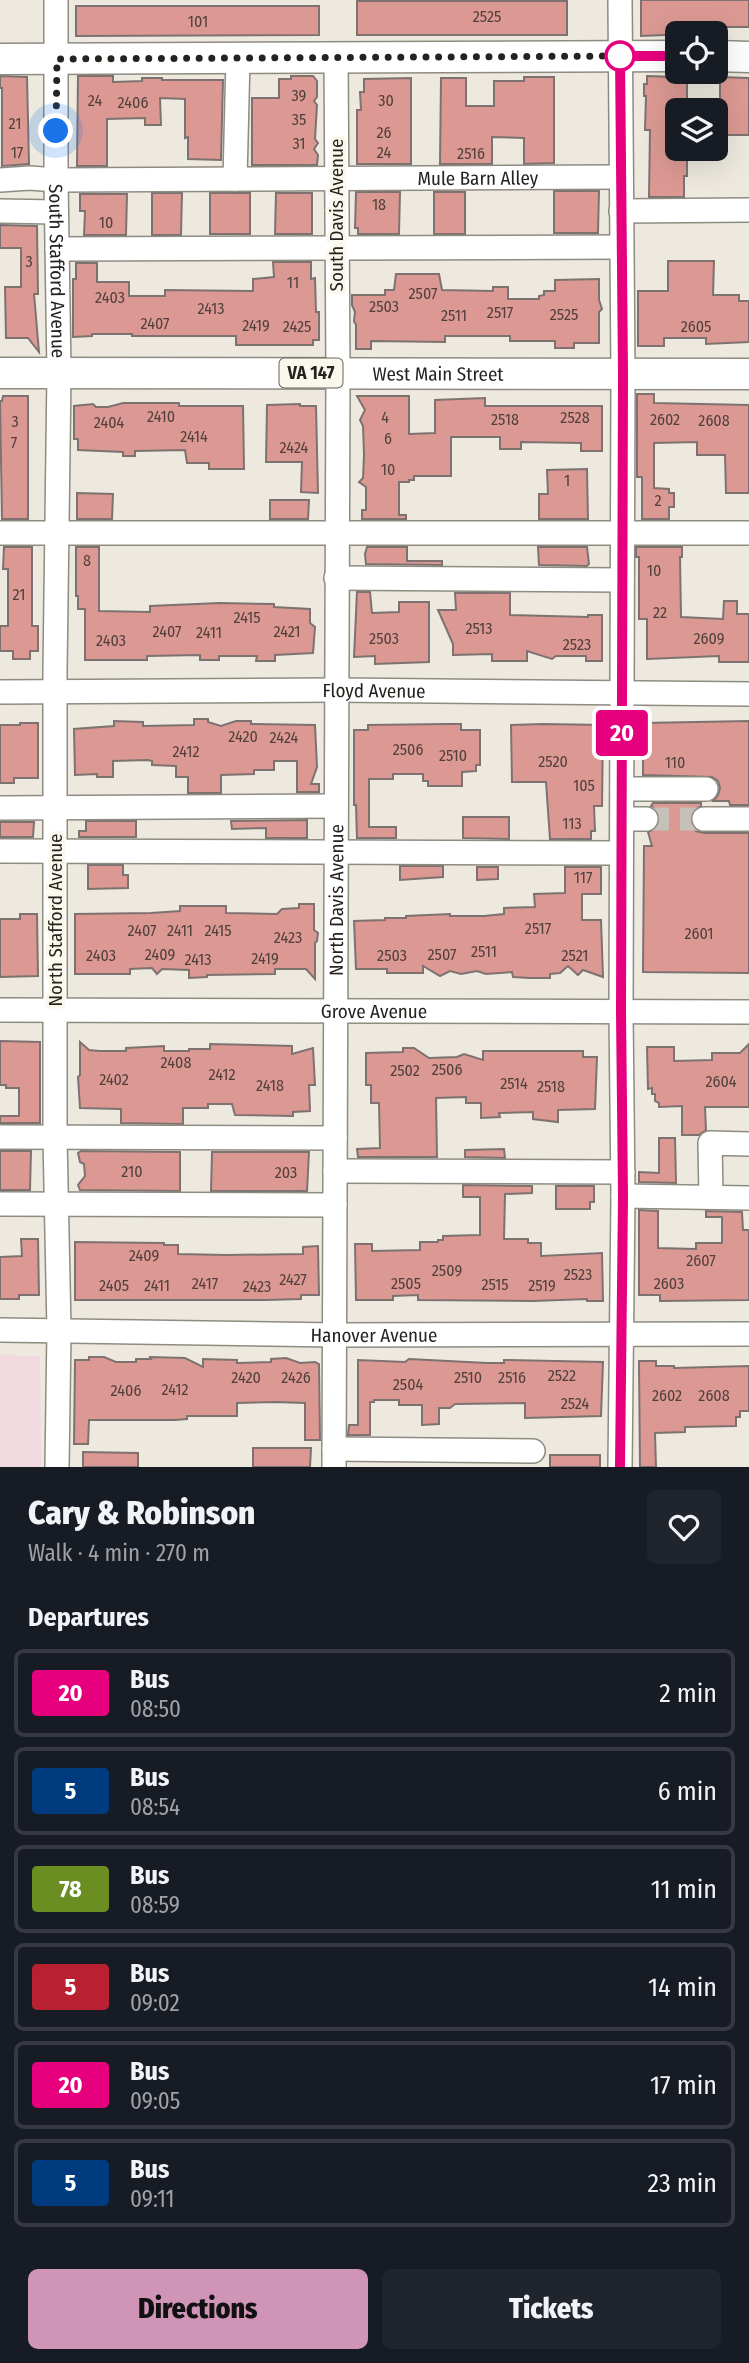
<!DOCTYPE html>
<meta charset="utf-8">
<style>
:root{--surface:#171b24;--page:#20242c;--text:#f1f3f6;--muted:#9ea1a6;--line:#363941;--accent:#d094b7}
body{margin:0;font-family:"Fira Sans Condensed",sans-serif;background:var(--page);color:var(--text);height:100vh;display:flex;flex-direction:column;font-size:26px;white-space:nowrap}
*{box-sizing:border-box;margin:0}
p{font-size:23px;color:var(--muted)}
.icon{flex:none;width:38px;height:38px;fill:none;stroke:currentColor;stroke-width:2;stroke-linecap:round;stroke-linejoin:round}
.map{position:relative;height:1467px;overflow:hidden}
.drawer{display:flex;flex-direction:column;background:var(--surface);flex:1}
.drawer>*{flex:none}
.badge{padding:0 14px;border-radius:5px;font-size:24px;line-height:46px}
.tools{position:absolute;left:665px;top:21px;display:grid;gap:14px}
.tools a{display:grid;place-items:center;width:63px;height:63px;border-radius:10px;background:var(--surface);box-shadow:0 7px 28px #0002;font-size:35px}
.you{position:absolute;width:35px;height:35px;margin:-18px;border:5px solid #fff;border-radius:50%;background:#1a73e8;box-shadow:0 0 0 10px #1a73e833}
.map>.badge{position:absolute;translate:-50% -50%;box-shadow:0 0 0 4px #fff}
h2{padding:0 28px;font-size:26px;line-height:63px}
.round{display:grid;place-items:center;flex:none;width:74px;height:74px;border-radius:10px;background:var(--page)}
.head{display:flex;align-items:center;justify-content:space-between;height:119px;padding:0 28px}
h1{font-size:33px;font-weight:800;line-height:52px}
.action{display:flex;gap:14px;margin-top:auto;padding:14px 28px}
.action a{flex:1;height:80px;border-radius:10px;background:var(--accent);color:#111;font-size:28px;font-weight:800;line-height:80px;text-align:center}
.action a+a{background:var(--page);color:var(--text)}
ul{padding:0;list-style:none}
li{display:flex;align-items:center;gap:21px;height:88px;margin:0 14px 10px;padding:0 14px;border:4px solid var(--line);border-radius:10px}
li div{flex:1}
li b{display:block;font-size:26px}
li em{font-style:normal}
li .badge{min-width:77px;font-weight:700;text-align:center}
.map>svg:first-child{display:block}
</style>
<div class="map">
<svg width="749" height="1467" viewBox="0 0 749 1467">
<rect width="100%" height="100%" fill="#ede9df"/>
<polygon fill="#f2d8df" points="0,1355 40,1356 41,1467 0,1467"/>
<g fill="#dc9993" stroke="#7e7271" stroke-width="2">
<polygon points="641,0 749,0 749,27 715,27 715,33 641,36"/>
<rect x="357" y="1" width="210" height="34"/>
<polygon points="76,6 319,6 319,35 76,36"/>
<polygon points="0,76 27,77 29,164 2,166 2,88 0,88"/>
<polygon points="78,76 113,76 113,82 142,81 142,78 162,78 162,80 223,80 221,160 188,159 188,137 185,138 185,99 160,98 161,125 145,125 145,118 107,119 107,166 77,166"/>
<polygon points="291,76 313,76 317,81 317,97 314,101 317,105 315,139 318,143 314,149 318,155 317,165 252,165 252,98 279,98 279,79 291,79"/>
<polygon points="647,76 673,77 673,80 687,80 687,110 677,110 677,149 687,149 687,176 684,176 684,197 649,197 650,130 645,130 646,96 644,96 644,84 647,84"/>
<polygon points="524,77 554,77 554,163 524,164 524,138 492,137 492,164 440,164 441,78 466,78 466,106 494,106 494,81 524,81"/>
<polygon points="720,77 749,78 749,135 720,135"/>
<polygon points="411,78 411,164 357,164 357,110 361,110 360,92 364,92 364,79"/>
<polygon points="554,191 599,191 598,233 554,233"/>
<polygon points="356,192 400,192 399,234 358,234 358,228 355,228"/>
<rect x="434" y="192" width="31" height="42"/>
<polygon points="152,193 182,193 181,235 152,235"/>
<rect x="210" y="193" width="40" height="41"/>
<polygon points="276,193 312,193 312,234 275,234"/>
<polygon points="80,194 127,194 126,235 84,235 85,211 80,211"/>
<polygon points="0,225 37,226 38,294 34,294 39,352 28,338 6,338 5,287 21,287 21,248 0,248"/>
<polygon points="668,261 714,261 713,295 739,295 739,301 749,301 749,342 706,344 706,338 664,338 664,346 638,346 638,291 668,291"/>
<polygon points="273,262 311,262 311,279 315,278 316,312 319,312 319,340 313,340 313,345 236,345 236,336 132,336 132,334 92,334 92,336 73,337 73,279 76,279 76,263 97,263 97,282 129,282 129,296 165,296 165,290 253,291 253,279 274,277"/>
<polygon points="396,274 439,274 442,290 493,291 493,287 508,287 508,299 539,299 539,296 544,295 544,291 555,291 555,280 599,279 599,300 602,309 599,312 599,343 574,343 574,348 555,348 555,341 510,341 510,336 445,336 445,342 371,341 371,349 356,349 356,325 354,321 355,312 352,305 352,295 385,295 385,290 394,290"/>
<polygon points="637,394 654,394 654,403 749,405 749,493 726,493 725,455 697,455 697,442 654,443 654,488 669,489 669,493 674,493 674,507 669,507 669,519 642,519 642,477 637,477"/>
<polygon points="3,396 28,396 28,519 2,519 0,401 2,401"/>
<polygon points="357,396 409,396 409,434 435,433 435,400 485,398 485,406 602,406 602,451 581,451 581,443 521,442 521,449 500,449 500,437 451,437 451,476 414,476 414,480 409,480 409,482 399,482 399,515 406,515 406,519 362,519 362,510 366,510 366,487 359,482 363,478 364,455 363,426 360,420 365,410"/>
<polygon points="123,403 179,403 179,406 243,406 244,469 209,469 209,463 187,463 185,450 135,451 135,456 123,456 123,452 78,450 78,439 74,439 74,406 93,404 96,407 108,407"/>
<polygon points="300,404 300,406 316,406 318,493 301,492 302,462 266,462 267,405"/>
<polygon points="587,469 588,519 539,519 539,494 548,494 547,470"/>
<polygon points="77,493 113,494 112,519 77,519"/>
<polygon points="270,500 309,500 308,519 270,519"/>
<polygon points="4,547 32,547 32,626 38,626 38,651 30,651 30,659 13,659 13,651 0,651 0,626 8,626 8,569 3,569"/>
<polygon points="76,547 99,547 99,611 150,612 150,606 220,603 274,604 274,607 310,609 310,623 315,627 313,653 275,655 275,661 256,661 257,656 219,656 219,660 200,660 200,655 147,656 147,660 85,660 85,609 78,609 78,596 76,596"/>
<polygon points="367,547 407,547 407,561 442,561 442,565 366,564 365,554"/>
<polygon points="538,547 587,547 589,564 587,566 539,565"/>
<polygon points="636,547 682,547 682,557 680,557 681,617 723,619 724,601 737,601 737,614 749,614 749,662 719,662 719,656 647,659 647,619 639,619 639,557 636,557"/>
<polygon points="357,592 370,592 372,613 399,612 399,602 429,602 429,662 375,664 375,656 354,657"/>
<polygon points="455,593 510,593 510,615 588,617 588,615 602,615 602,661 586,661 586,656 556,656 552,659 527,651 527,661 492,661 492,654 453,655 453,644 438,610 456,610"/>
<polygon points="194,719 208,719 208,722 221,726 236,721 251,721 251,724 315,725 317,767 311,784 319,784 319,792 297,792 297,761 274,761 274,770 254,770 254,774 221,775 221,793 188,793 188,777 176,777 176,766 152,765 152,761 148,760 113,761 113,777 97,777 97,774 75,775 74,729 114,726 114,721 143,722 143,726 194,725"/>
<polygon points="749,721 749,805 730,805 729,801 713,801 718,795 720,788 718,781 712,777 643,775 643,723"/>
<polygon points="20,723 38,723 38,778 14,778 14,783 0,783 0,725 20,725"/>
<polygon points="445,724 461,724 461,730 480,730 480,765 476,765 476,771 462,772 462,786 428,786 428,781 423,781 423,774 393,774 393,779 369,779 369,827 396,827 396,838 357,838 356,805 354,805 354,730 368,730 368,725"/>
<polygon points="543,724 603,725 602,806 594,806 595,831 591,831 591,839 550,839 546,782 512,782 511,725"/>
<polygon points="653,803 701,803 701,806 692,811 690,818 692,825 696,831 704,833 749,833 749,973 643,972 644,846 652,846 648,832 658,827 660,820 658,811 651,806"/>
<polygon points="463,817 509,817 509,839 463,838"/>
<polygon points="307,820 307,838 266,838 266,828 232,829 231,821"/>
<polygon points="86,821 136,821 136,837 79,837 79,831 86,831"/>
<polygon points="0,822 34,822 33,837 0,837"/>
<polygon points="88,865 123,865 123,875 128,875 128,888 88,889"/>
<polygon points="400,866 443,866 443,877 400,880"/>
<polygon points="477,867 498,867 498,879 477,880"/>
<polygon points="565,867 601,867 601,894 582,894 582,920 601,920 603,977 583,970 578,975 568,966 560,973 550,974 550,978 530,978 513,977 512,972 486,974 477,971 461,974 450,971 440,976 423,966 423,973 387,973 387,969 356,969 354,921 385,920 385,918 406,918 406,916 450,914 450,916 484,916 504,914 504,908 535,907 534,894 565,893"/>
<polygon points="299,904 314,904 314,930 318,933 317,941 315,943 315,979 306,969 275,969 275,974 207,975 207,977 189,978 189,970 162,969 157,974 152,968 130,969 130,974 75,974 75,914 151,913 180,911 180,906 226,906 226,913 277,914 282,909 299,908"/>
<polygon points="20,914 37,914 38,976 0,977 0,919 20,919"/>
<polygon points="0,1041 40,1042 40,1123 0,1123 0,1116 19,1116 19,1088 6,1088 6,1085 0,1085"/>
<polygon points="80,1042 89,1050 99,1051 126,1051 126,1048 164,1046 164,1051 189,1051 189,1049 210,1049 210,1044 292,1046 292,1054 313,1048 315,1085 309,1085 310,1111 293,1112 293,1116 235,1115 232,1104 208,1104 208,1108 183,1108 183,1124 121,1123 121,1109 80,1108 78,1077 80,1075"/>
<polygon points="749,1044 749,1107 705,1107 706,1130 699,1135 682,1135 682,1106 659,1107 659,1103 655,1101 655,1094 652,1094 652,1088 648,1089 647,1047 674,1047 674,1061 712,1060 712,1053 740,1053"/>
<polygon points="403,1048 414,1048 429,1058 457,1057 464,1054 483,1060 483,1051 583,1051 583,1057 597,1057 595,1109 558,1110 558,1122 533,1119 533,1112 499,1113 500,1117 481,1118 481,1103 466,1103 466,1097 436,1098 437,1157 358,1157 357,1149 380,1148 379,1103 371,1103 371,1085 366,1085 366,1053 403,1052"/>
<polygon points="659,1138 675,1138 676,1183 639,1182 639,1172 659,1173"/>
<polygon points="504,1149 505,1158 465,1157 465,1150"/>
<polygon points="0,1151 31,1151 30,1190 0,1190"/>
<polygon points="81,1151 180,1152 180,1191 80,1190 78,1185 85,1176 84,1164 80,1162 78,1153"/>
<polygon points="212,1152 309,1152 307,1191 211,1191"/>
<polygon points="463,1185 532,1186 532,1193 505,1194 504,1239 528,1239 528,1243 541,1243 541,1256 602,1253 603,1301 587,1301 587,1299 533,1301 418,1300 418,1295 393,1296 393,1300 356,1300 355,1244 372,1244 372,1251 420,1250 420,1242 438,1242 438,1240 443,1240 443,1236 480,1235 480,1197 463,1197"/>
<polygon points="556,1186 594,1186 594,1202 590,1202 590,1209 556,1209"/>
<polygon points="639,1210 658,1211 658,1248 696,1249 696,1243 722,1243 722,1217 706,1217 706,1211 742,1212 743,1230 749,1230 749,1300 660,1301 660,1295 639,1295"/>
<polygon points="21,1239 38,1239 39,1295 19,1295 19,1299 0,1299 0,1257 22,1256"/>
<polygon points="75,1242 164,1243 164,1245 178,1245 178,1254 226,1255 303,1254 303,1247 318,1246 319,1295 301,1295 301,1299 266,1300 75,1300"/>
<polygon points="89,1357 104,1357 116,1362 136,1362 136,1359 151,1359 150,1357 185,1358 203,1367 203,1359 237,1360 237,1363 271,1362 271,1359 286,1358 300,1363 315,1362 319,1364 320,1440 305,1440 305,1403 274,1402 237,1403 237,1416 187,1416 187,1419 175,1420 89,1420 88,1444 74,1444 75,1360 89,1360"/>
<polygon points="409,1359 487,1363 504,1363 504,1360 603,1362 601,1416 525,1418 525,1403 455,1404 450,1408 439,1408 439,1424 422,1425 422,1405 399,1405 399,1400 374,1400 374,1402 370,1402 370,1435 348,1435 349,1425 358,1425 358,1360 405,1362"/>
<polygon points="639,1361 656,1361 656,1366 674,1366 674,1368 749,1366 749,1411 740,1411 740,1417 736,1417 736,1426 685,1427 685,1432 655,1433 656,1467 640,1467"/>
<polygon points="253,1448 311,1448 310,1467 253,1467"/>
<polygon points="83,1452 138,1453 138,1467 83,1467"/>
<rect x="550" y="1455" width="50" height="12"/>
</g>
<g fill="none" stroke-linecap="round" stroke-linejoin="round">
<polyline stroke="#c5c1b9" stroke-width="23" stroke-dasharray="23 11" stroke-linecap="butt" points="646,819 704,819"/>
<defs>
<g id="minor">
<path id="s1" d="M56,0V180L59,373L55,672V1137L59,1330L57,1467"/>
<polyline points="235,179 238,58"/>
<path id="s2" d="M0,180L30,178L56,180L621,177"/>
<polyline points="0,211 56,212"/>
<polyline points="621,211 749,210"/>
<polyline points="57,249 621,247"/>
<polyline points="0,533 749,533"/>
<polyline points="336,578 622,580"/>
<path id="s3" d="M0,692L336,690L749,694"/>
<polyline points="622,789 706,789"/>
<polyline points="0,808 335,806"/>
<polyline points="622,819 646,819"/>
<polyline points="704,819 749,819"/>
<polyline points="0,851 621,853"/>
<path id="s4" d="M0,1010L749,1012"/>
<polyline points="0,1137 335,1138"/>
<polyline points="335,1171 623,1172"/>
<polyline points="623,1196 749,1198"/>
<polyline points="711,1197 710,1143 749,1144"/>
<polyline points="0,1204 335,1205"/>
<path id="s5" d="M0,1330L335,1335L749,1334"/>
<polyline points="334,1449 533,1451"/>
<path id="s6" d="M334,1467L338,373L336,56"/>
<polyline points="620,1467 623,1196 621,1013 623,374 620,0"/>
</g>
<g id="major">
<polyline points="716,56 749,57"/>
<polyline points="0,59 677,56"/>
<path id="s7" d="M0,373L749,374"/>
</g>
</defs>
<use href="#minor" stroke="#8e8b81" stroke-width="26"/>
<use href="#major" stroke="#8e8b81" stroke-width="33"/>
<use href="#minor" stroke="#fff" stroke-width="23"/>
<use href="#major" stroke="#fff" stroke-width="30"/>
</g>
<g fill="none" stroke-linecap="round" stroke-linejoin="round">
<defs>
<polyline id="line" points="620,1467 623,1196 621,1013 623,374 620,56 677,56"/>
</defs>
<use href="#line" stroke="#fff" stroke-width="16"/>
<use href="#line" stroke="#e6007e" stroke-width="10"/>
<polyline stroke="#25231f" stroke-width="7" stroke-dasharray="0 12.6" points="56,131 57,59 620,56"/>
</g>
<circle fill="#fff" stroke="#e6007e" stroke-width="3.5" cx="620" cy="56" r="14"/>
<g text-anchor="middle" stroke-width="7" stroke-linejoin="round" paint-order="stroke">
<g font-size="16" fill="#53403c">
<text x="487" y="22">2525</text>
<text x="198" y="27">101</text>
<text x="299" y="101">39</text>
<text x="95" y="106">24</text>
<text x="386" y="106">30</text>
<text x="133" y="108">2406</text>
<text x="299" y="125">35</text>
<text x="15" y="129">21</text>
<text x="384" y="138">26</text>
<text x="299" y="149">31</text>
<text x="17" y="158">17</text>
<text x="384" y="158">24</text>
<text x="471" y="159">2516</text>
<text x="379" y="210">18</text>
<text x="106" y="228">10</text>
<text x="29" y="267">3</text>
<text x="293" y="288">11</text>
<text x="423" y="299">2507</text>
<text x="110" y="303">2403</text>
<text x="384" y="312">2503</text>
<text x="211" y="314">2413</text>
<text x="500" y="318">2517</text>
<text x="564" y="320">2525</text>
<text x="454" y="321">2511</text>
<text x="155" y="329">2407</text>
<text x="256" y="331">2419</text>
<text x="297" y="332">2425</text>
<text x="696" y="332">2605</text>
<text x="161" y="422">2410</text>
<text x="385" y="423">4</text>
<text x="575" y="423">2528</text>
<text x="505" y="425">2518</text>
<text x="665" y="425">2602</text>
<text x="714" y="426">2608</text>
<text x="15" y="427">3</text>
<text x="109" y="428">2404</text>
<text x="194" y="442">2414</text>
<text x="388" y="444">6</text>
<text x="14" y="448">7</text>
<text x="294" y="453">2424</text>
<text x="388" y="475">10</text>
<text x="567" y="486">1</text>
<text x="658" y="506">2</text>
<text x="87" y="566">8</text>
<text x="654" y="576">10</text>
<text x="19" y="600">21</text>
<text x="660" y="618">22</text>
<text x="247" y="623">2415</text>
<text x="479" y="634">2513</text>
<text x="167" y="637">2407</text>
<text x="287" y="637">2421</text>
<text x="209" y="638">2411</text>
<text x="384" y="644">2503</text>
<text x="709" y="644">2609</text>
<text x="111" y="646">2403</text>
<text x="577" y="650">2523</text>
<text x="243" y="742">2420</text>
<text x="284" y="743">2424</text>
<text x="408" y="755">2506</text>
<text x="186" y="757">2412</text>
<text x="453" y="761">2510</text>
<text x="553" y="767">2520</text>
<text x="675" y="768">110</text>
<text x="584" y="791">105</text>
<text x="572" y="829">113</text>
<text x="583" y="883">117</text>
<text x="538" y="934">2517</text>
<text x="142" y="936">2407</text>
<text x="180" y="936">2411</text>
<text x="218" y="936">2415</text>
<text x="699" y="939">2601</text>
<text x="288" y="943">2423</text>
<text x="484" y="957">2511</text>
<text x="160" y="960">2409</text>
<text x="442" y="960">2507</text>
<text x="101" y="961">2403</text>
<text x="392" y="961">2503</text>
<text x="575" y="961">2521</text>
<text x="265" y="964">2419</text>
<text x="198" y="965">2413</text>
<text x="176" y="1068">2408</text>
<text x="447" y="1075">2506</text>
<text x="405" y="1076">2502</text>
<text x="222" y="1080">2412</text>
<text x="114" y="1085">2402</text>
<text x="721" y="1087">2604</text>
<text x="514" y="1089">2514</text>
<text x="270" y="1091">2418</text>
<text x="551" y="1092">2518</text>
<text x="132" y="1177">210</text>
<text x="286" y="1178">203</text>
<text x="144" y="1261">2409</text>
<text x="701" y="1266">2607</text>
<text x="447" y="1276">2509</text>
<text x="578" y="1280">2523</text>
<text x="293" y="1285">2427</text>
<text x="205" y="1289">2417</text>
<text x="406" y="1289">2505</text>
<text x="669" y="1289">2603</text>
<text x="495" y="1290">2515</text>
<text x="114" y="1291">2405</text>
<text x="157" y="1291">2411</text>
<text x="542" y="1291">2519</text>
<text x="257" y="1292">2423</text>
<text x="562" y="1381">2522</text>
<text x="246" y="1383">2420</text>
<text x="296" y="1383">2426</text>
<text x="468" y="1383">2510</text>
<text x="512" y="1383">2516</text>
<text x="408" y="1390">2504</text>
<text x="175" y="1395">2412</text>
<text x="126" y="1396">2406</text>
<text x="667" y="1401">2602</text>
<text x="714" y="1401">2608</text>
<text x="575" y="1409">2524</text>
</g>
<rect fill="#faf7ec" stroke="#65635c" stroke-width="2" x="279.5" y="358.5" width="63" height="29" rx="5"/>
<g font-size="18" font-weight="bold" fill="#25231f">
<text x="311" y="379">VA 147</text>
</g>
<g font-size="19" fill="#25231f" stroke="#faf7ec">
<text dy="7" stroke="none"><textPath href="#s2" startOffset="478">Mule Barn Alley</textPath></text>
<text transform="translate(336 215) rotate(-90)" y="7">South Davis Avenue</text>
<text dy="7" stroke="none"><textPath href="#s1" startOffset="271">South Stafford Avenue</textPath></text>
<text dy="7" stroke="none"><textPath href="#s7" startOffset="438">West Main Street</textPath></text>
<text dy="7" stroke="none"><textPath href="#s3" startOffset="374">Floyd Avenue</textPath></text>
<text dy="7" stroke="none"><textPath href="#s6" startOffset="567">North Davis Avenue</textPath></text>
<text transform="translate(55 920) rotate(-90)" y="7">North Stafford Avenue</text>
<text dy="7" stroke="none"><textPath href="#s4" startOffset="374">Grove Avenue</textPath></text>
<text dy="7" stroke="none"><textPath href="#s5" startOffset="374">Hanover Avenue</textPath></text>
</g>
</g>
</svg>
<div class="tools">
<a><svg class="icon" aria-label="locate" viewBox="0 0 24 24"><circle cx="12" cy="12" r="6"/><path d="M12 2v4M12 18v4M2 12h4M18 12h4"/></svg></a>
<a><svg class="icon" aria-label="layers" viewBox="0 0 24 24"><path d="M12 4l9 5-9 5-9-5zM3 14l9 5 9-5"/></svg></a>
</div>
<div class="you" style="left:56px;top:131px"></div>
<b class="badge" style="left:622px;top:733px;background:#e6007e;color:#fff">20</b>
</div>
<section class="drawer">
<div class="head"><div><h1>Cary &amp; Robinson</h1><p>Walk · 4 min · 270 m</p></div><a class="round"><svg class="icon" aria-label="heart" viewBox="0 0 24 24"><path d="M12 20l-8-8c-3-5 5-10 8-4 3-6 11-1 8 4z"/></svg></a></div>
<h2>Departures</h2>
<ul>
<li><span class="badge" style="background:#e6007e;color:#fff">20</span><div><b>Bus</b><p>08:50</p></div><em>2 min</em></li>
<li><span class="badge" style="background:#003b80;color:#fff">5</span><div><b>Bus</b><p>08:54</p></div><em>6 min</em></li>
<li><span class="badge" style="background:#6b8e23;color:#fff">78</span><div><b>Bus</b><p>08:59</p></div><em>11 min</em></li>
<li><span class="badge" style="background:#b92031;color:#fff">5</span><div><b>Bus</b><p>09:02</p></div><em>14 min</em></li>
<li><span class="badge" style="background:#e6007e;color:#fff">20</span><div><b>Bus</b><p>09:05</p></div><em>17 min</em></li>
<li><span class="badge" style="background:#003b80;color:#fff">5</span><div><b>Bus</b><p>09:11</p></div><em>23 min</em></li>
</ul>
<div class="action"><a>Directions</a><a>Tickets</a></div>
</section>
